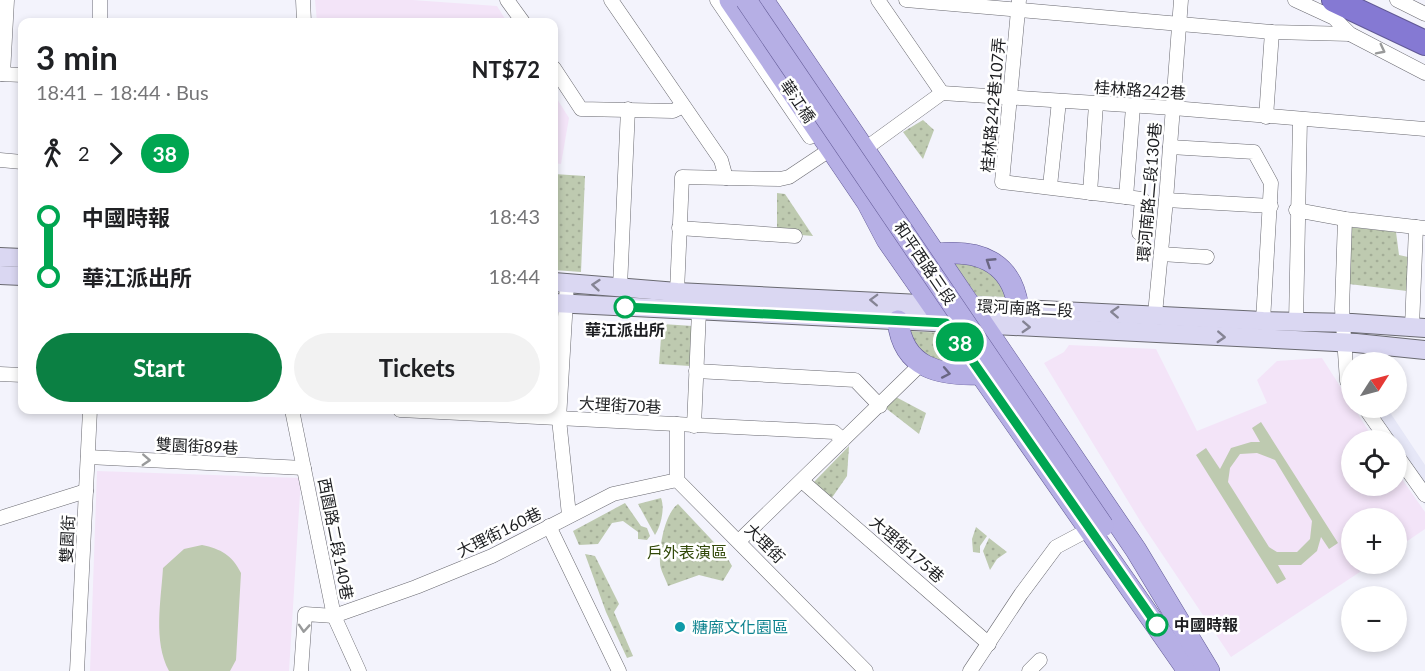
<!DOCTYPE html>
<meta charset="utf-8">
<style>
:root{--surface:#fff;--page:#f2f2f2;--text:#202124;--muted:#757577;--accent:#0b8043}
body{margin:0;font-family:Lato,"Noto Sans TC",sans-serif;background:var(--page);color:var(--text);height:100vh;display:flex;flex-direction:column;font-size:22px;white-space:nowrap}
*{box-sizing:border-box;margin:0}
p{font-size:20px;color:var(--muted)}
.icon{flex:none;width:33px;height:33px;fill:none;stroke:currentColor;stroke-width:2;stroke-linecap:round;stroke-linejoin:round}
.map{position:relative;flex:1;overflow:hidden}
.side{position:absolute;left:18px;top:18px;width:540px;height:396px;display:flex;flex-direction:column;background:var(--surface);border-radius:12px;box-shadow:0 3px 9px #0003}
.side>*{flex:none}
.badge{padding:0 12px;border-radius:20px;font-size:21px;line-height:39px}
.needle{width:39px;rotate:54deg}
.tools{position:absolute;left:1341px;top:352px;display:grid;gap:12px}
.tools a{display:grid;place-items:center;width:66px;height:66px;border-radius:50%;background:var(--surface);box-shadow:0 3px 9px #0003;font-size:30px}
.map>.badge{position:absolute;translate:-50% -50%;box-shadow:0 0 0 3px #fff}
.legs{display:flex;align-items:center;gap:9px;height:66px;padding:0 18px;font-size:20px}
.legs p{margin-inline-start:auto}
.head{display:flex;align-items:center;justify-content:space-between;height:102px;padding:0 18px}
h1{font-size:33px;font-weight:700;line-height:45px}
.button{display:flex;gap:12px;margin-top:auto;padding:12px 18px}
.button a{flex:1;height:69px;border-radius:36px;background:var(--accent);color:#fff;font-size:24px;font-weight:700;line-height:69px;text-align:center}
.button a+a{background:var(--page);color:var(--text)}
ul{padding:0 18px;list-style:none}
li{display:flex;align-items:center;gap:21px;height:60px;font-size:22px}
li i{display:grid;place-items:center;width:9px;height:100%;margin:0 8px;background:currentColor}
li i::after{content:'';width:15px;height:15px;margin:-8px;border:4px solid;border-radius:50%;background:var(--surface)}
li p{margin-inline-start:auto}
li:first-child i{background:linear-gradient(#0000 50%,currentColor 0)}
li:last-child i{background:linear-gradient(currentColor 50%,#0000 0)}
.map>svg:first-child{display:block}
</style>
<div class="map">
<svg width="1425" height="671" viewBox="0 0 1425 671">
<defs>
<pattern id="grass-dots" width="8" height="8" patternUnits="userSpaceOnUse" patternTransform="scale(1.5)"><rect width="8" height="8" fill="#becab0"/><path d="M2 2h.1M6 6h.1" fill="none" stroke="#a3ad97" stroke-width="1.8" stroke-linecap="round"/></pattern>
</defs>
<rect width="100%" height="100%" fill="#f3f3fc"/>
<polygon fill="#e6e7f7" points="1361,408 1387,408 1425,465 1425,505 1397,462 1396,441 1383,441"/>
<g fill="#f3e4f8">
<polygon points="315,0 412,0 497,6 507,22 317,22"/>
<polygon points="554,94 569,118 561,164 554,163"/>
<polygon points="1069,345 1156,349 1197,431 1267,403 1257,380 1277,361 1322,358 1375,441 1352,441 1352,486 1396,486 1397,472 1425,512 1425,529 1397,548 1396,519 1352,519 1352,564 1372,564 1231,657 1142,524 1044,363 1064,352"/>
<polygon points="97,471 301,478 289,671 90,671"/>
</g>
<g fill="url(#grass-dots)">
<polygon points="923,120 934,130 923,159 903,132"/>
<polygon points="554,174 585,176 581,272 554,270"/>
<polygon points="777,193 785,194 813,236 777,233"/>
<polygon points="1350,227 1396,232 1399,255 1408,257 1407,291 1349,284"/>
<polygon points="953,257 997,272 1007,297 977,296 952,261"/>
<polygon points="662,324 693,326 690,366 659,364"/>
<polygon points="910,331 942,333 963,362 960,370 944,368 911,348"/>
<polygon points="894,396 926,413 919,434 883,406"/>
<polygon points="849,446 847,476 831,499 814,482"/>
<path d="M661,498C665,509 661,525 655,535L638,504Z"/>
<polygon points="625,503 641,526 647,528 650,536 647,540 638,539 638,532 623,521 612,523 598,544 579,545 573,531"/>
<path d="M678,504L725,554L732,566L723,581L699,575L668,586C666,579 660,570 660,563C659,547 665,513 678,504Z"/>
<polygon points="976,527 987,536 980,546 980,553 973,552 972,539"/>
<polygon points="989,538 1007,552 997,559 990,570 983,551"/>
<polygon points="585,554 595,556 619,604 614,612 633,656 627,658 606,612"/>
</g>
<g fill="#becab0" fill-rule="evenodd">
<path d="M1261,422L1338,543L1329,549L1321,537L1317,551L1301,565H1278L1286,579L1277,584L1196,455L1206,448L1220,469L1231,448L1251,442H1260L1252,428ZM1257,453L1275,460L1312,521L1310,539L1297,552H1277L1269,547L1228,482L1230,468L1240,454Z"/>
<path d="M202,545C221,549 232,555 241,573L236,660L230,671H169C153,641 161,601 163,568L184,549Z"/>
</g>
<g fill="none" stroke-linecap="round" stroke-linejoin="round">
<defs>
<g id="street">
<polyline points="303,0 304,22"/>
<polyline points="507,0 523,22"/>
<polyline points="611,0 721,160 726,178"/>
<polyline points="717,0 810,137"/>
<polyline points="878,0 942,93"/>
<polyline points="906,0 1272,32 1350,34"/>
<polyline points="1019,0 1002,182 1142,199 1139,233"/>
<polyline points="1295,0 1334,18 1350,34 1425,73"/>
<polyline points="1397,0 1425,14"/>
<polyline points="100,22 100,0"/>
<polyline points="554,68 581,109 673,111 683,106"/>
<polyline points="0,74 22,75"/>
<polyline points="3,74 7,0"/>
<polyline points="1266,117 1272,32"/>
<polyline points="869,146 942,93 1173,108 1425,129"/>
<polyline points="1170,147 1254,152 1271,183 1263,321"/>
<polyline points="0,160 22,162"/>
<polyline points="1050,186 1059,101"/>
<polyline points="1090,193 1096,104"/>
<polyline points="1126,197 1133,107"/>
<polyline points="1166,200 1271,206"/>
<polyline points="1296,210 1345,219 1425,228"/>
<polyline points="1345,219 1342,309 1347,381 1352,387"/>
<polyline points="679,228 795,236"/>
<polyline points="1161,254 1207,257"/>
<polyline points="567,283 559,419 569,515"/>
<polyline points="620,287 628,109"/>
<polyline points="677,292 682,177 780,179 789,177 822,155"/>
<polyline points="1155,314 1166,200 1181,0"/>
<polyline points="1296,323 1300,119"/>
<polyline points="1412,327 1416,227"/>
<polyline points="696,371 855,380 880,406"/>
<polyline points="0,374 22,375"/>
<polyline points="1365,408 1388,441"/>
<polyline points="292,410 334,616 359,671"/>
<polyline points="400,410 834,432 843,440"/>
<polyline points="677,424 677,480 866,671"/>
<polyline points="694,426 699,311"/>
<polyline points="1396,454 1425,495"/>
<polyline points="88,457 304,468"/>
<polyline points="802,481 989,644"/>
<polyline points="0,518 86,491"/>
<polyline points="549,526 619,671"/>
<polyline points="739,541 922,363"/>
<polyline points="77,671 90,410"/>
<polyline points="301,671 305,614 334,616 416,587 492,556 613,494 677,480"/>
<polyline points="970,671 1021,594 1056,547 1088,530"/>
<polyline points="1029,671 1040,660"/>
</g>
<g id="secondary">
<polyline points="0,257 22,258"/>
<polyline points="0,275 22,276"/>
<polyline points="554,282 677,292 1263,321 1352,323 1425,328"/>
<polyline points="554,303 1356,343 1425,350"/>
</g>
<g id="primary">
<polyline points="730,0 867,202 887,240 1188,671"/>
<polyline points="763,0 1136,550 1209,671"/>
<path d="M937,254C979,249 1012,262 1018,307"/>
<path d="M898,321C903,369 941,376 982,374"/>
</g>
<polyline id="highway" points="1334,0 1425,43"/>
</defs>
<use href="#street" stroke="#696970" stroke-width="15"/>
<use href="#secondary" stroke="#696970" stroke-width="20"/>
<use href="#primary" stroke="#615995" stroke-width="22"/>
<use href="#highway" stroke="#615995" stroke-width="26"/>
<use href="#street" stroke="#fff" stroke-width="14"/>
<use href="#secondary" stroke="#dad7f2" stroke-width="18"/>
<use href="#primary" stroke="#b6afe5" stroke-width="21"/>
<use href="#highway" stroke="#8579d3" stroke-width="24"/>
<defs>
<polyline id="primary-bridge" points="746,0 1103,526"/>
</defs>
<use href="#primary-bridge" stroke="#615995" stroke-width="22" stroke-linecap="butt"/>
<use href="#primary-bridge" stroke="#b6afe5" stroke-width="21"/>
</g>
<defs><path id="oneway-chevron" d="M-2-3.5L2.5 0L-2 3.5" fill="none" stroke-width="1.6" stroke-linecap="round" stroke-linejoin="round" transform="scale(1.5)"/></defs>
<g stroke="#999a9b">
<use href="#oneway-chevron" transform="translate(1381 50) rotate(27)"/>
<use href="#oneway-chevron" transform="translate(146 460) rotate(3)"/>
<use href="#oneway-chevron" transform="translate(304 628) rotate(94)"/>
</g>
<g stroke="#6a6683">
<use href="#oneway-chevron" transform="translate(990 262) rotate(-147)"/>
<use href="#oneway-chevron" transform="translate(946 373) rotate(11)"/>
</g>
<g stroke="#858494">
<use href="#oneway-chevron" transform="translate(596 285) rotate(-175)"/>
<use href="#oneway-chevron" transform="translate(874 300) rotate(-178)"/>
<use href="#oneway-chevron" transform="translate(1115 312) rotate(-177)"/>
<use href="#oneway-chevron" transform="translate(1026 327) rotate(3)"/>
<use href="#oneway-chevron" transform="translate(1221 337) rotate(3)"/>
</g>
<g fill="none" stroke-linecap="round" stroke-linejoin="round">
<defs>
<polyline id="line-1" points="625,307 946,323 1157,625"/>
</defs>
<use href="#line-1" stroke="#fff" stroke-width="14"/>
<use href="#line-1" stroke="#00a651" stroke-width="9"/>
</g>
<g fill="#fff" stroke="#00a651" stroke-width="3">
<circle cx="625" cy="307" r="10"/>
<circle cx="1157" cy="625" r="10"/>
</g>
<circle fill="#0f9aa8" stroke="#fff" stroke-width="2" cx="680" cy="627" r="6"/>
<g text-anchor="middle" stroke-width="5" stroke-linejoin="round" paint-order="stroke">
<g font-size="16" fill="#1d1e21" stroke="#fff">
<text transform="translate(1140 90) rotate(4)" y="6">桂林路242巷</text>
<text transform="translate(798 101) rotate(56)" y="6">華江橋</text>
<text transform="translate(993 105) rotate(-85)" y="6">桂林路242巷107弄</text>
<text transform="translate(1149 192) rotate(-85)" y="6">環河南路二段130巷</text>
<text transform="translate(925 263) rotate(56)" y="6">和平西路三段</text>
<text transform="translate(1025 308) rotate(3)" y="6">環河南路二段</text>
<text transform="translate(620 405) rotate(3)" y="6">大理街70巷</text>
<text transform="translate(197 446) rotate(3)" y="6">雙園街89巷</text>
<text transform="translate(499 532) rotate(-26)" y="6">大理街160巷</text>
<text transform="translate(67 539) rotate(-87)" y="6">雙園街</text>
<text transform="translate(336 539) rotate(79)" y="6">西園路二段140巷</text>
<text transform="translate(765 543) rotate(45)" y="6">大理街</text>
<text transform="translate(907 549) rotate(41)" y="6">大理街175巷</text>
</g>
<g font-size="16" font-weight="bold" fill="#1d1e21" stroke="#fff">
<text x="625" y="336">華江派出所</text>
<text x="1174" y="631" text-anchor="start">中國時報</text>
</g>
<g font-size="16" fill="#324909" stroke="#fff">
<text x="687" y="558">戶外表演區</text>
</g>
<g font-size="16" fill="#0d838f" stroke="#fff" text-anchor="start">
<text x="692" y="633">糖廍文化園區</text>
</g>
</g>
</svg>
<div class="tools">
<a><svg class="needle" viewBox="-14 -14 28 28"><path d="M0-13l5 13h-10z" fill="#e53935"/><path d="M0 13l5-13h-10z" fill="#757577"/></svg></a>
<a><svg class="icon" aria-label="locate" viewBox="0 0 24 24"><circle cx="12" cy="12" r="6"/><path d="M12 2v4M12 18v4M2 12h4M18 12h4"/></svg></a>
<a>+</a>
<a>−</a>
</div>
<b class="badge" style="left:960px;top:342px;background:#00a651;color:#fff">38</b>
<section class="side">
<div class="head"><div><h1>3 min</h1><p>18:41 – 18:44 · Bus</p></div><b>NT$72</b></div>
<div class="legs"><svg class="icon" aria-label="walk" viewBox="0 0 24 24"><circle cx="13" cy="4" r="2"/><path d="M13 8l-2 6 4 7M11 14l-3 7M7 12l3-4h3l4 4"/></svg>2<svg class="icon" aria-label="forward" viewBox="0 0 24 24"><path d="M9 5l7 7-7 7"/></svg><b class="badge" style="background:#00a651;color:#fff">38</b></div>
<ul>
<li><i style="color:#00a651"></i><b>中國時報</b><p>18:43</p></li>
<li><i style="color:#00a651"></i><b>華江派出所</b><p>18:44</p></li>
</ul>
<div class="button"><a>Start</a><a>Tickets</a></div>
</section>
</div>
